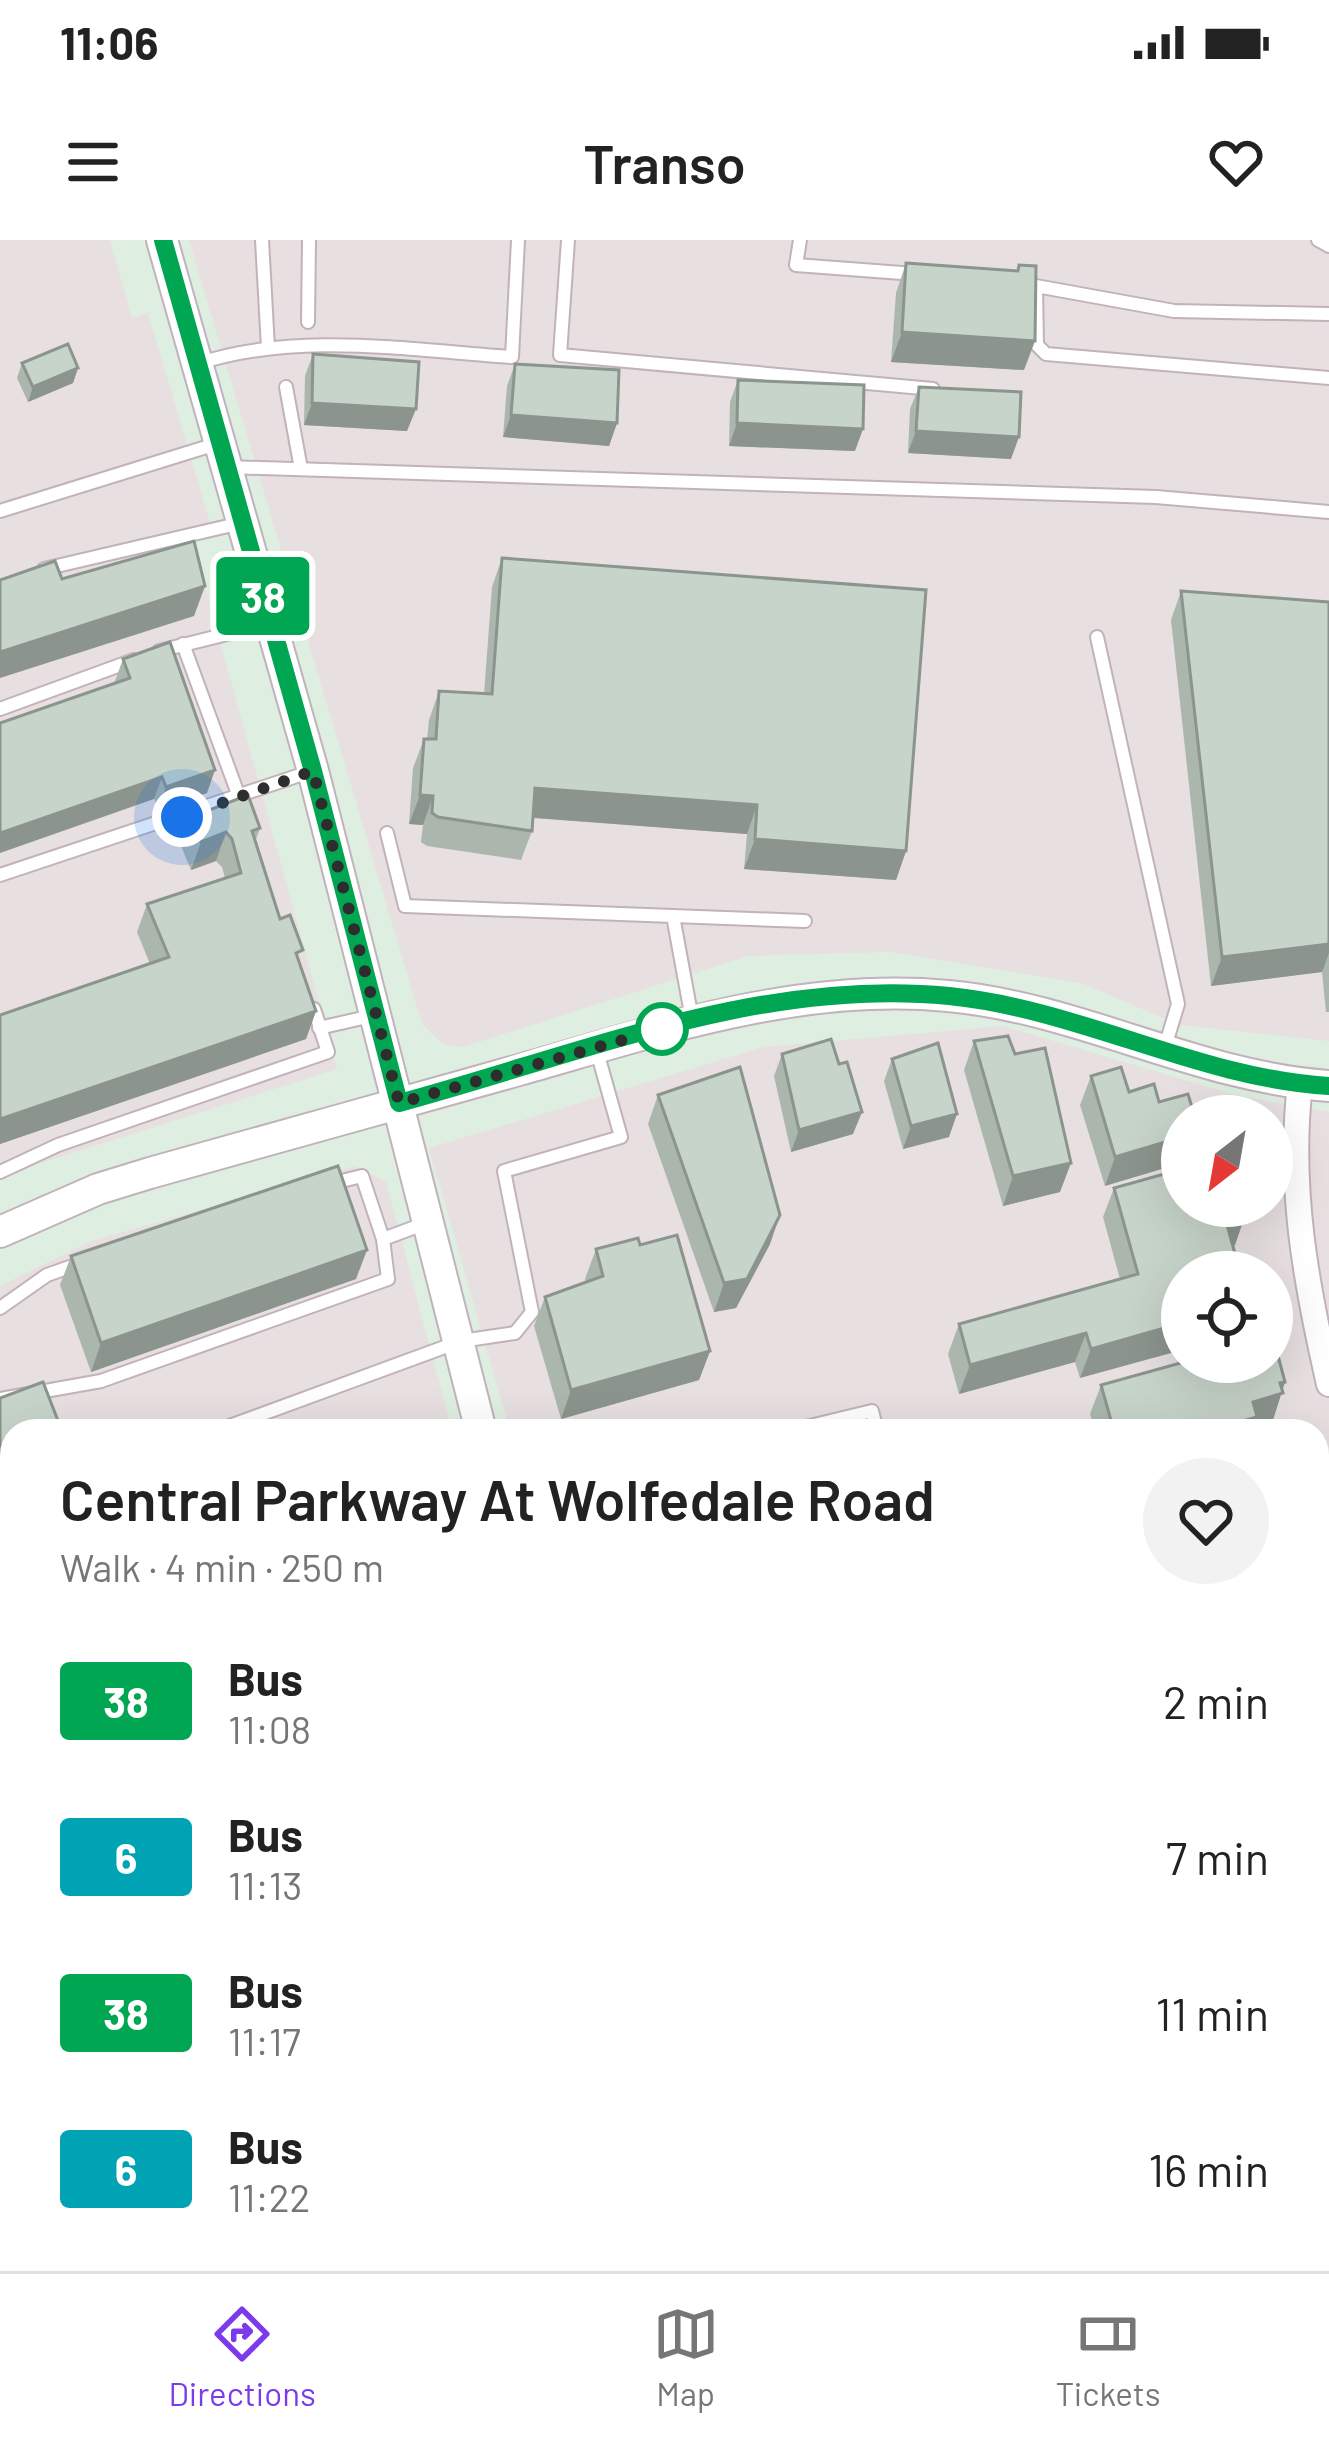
<!DOCTYPE html>
<meta charset="utf-8">
<style>
:root{--surface:#fff;--page:#f2f2f2;--text:#222;--muted:#767676;--line:#e0e0e0;--accent:#7c3aed}
body{margin:0;font-family:Barlow,sans-serif;background:var(--page);color:var(--text);height:100vh;display:flex;flex-direction:column;font-size:45px;white-space:nowrap}
*{box-sizing:border-box;margin:0}
p{font-size:39px;color:var(--muted)}
.icon{flex:none;width:66px;height:66px;fill:none;stroke:currentColor;stroke-width:2;stroke-linecap:round;stroke-linejoin:round}
.map{position:relative;flex:1;overflow:hidden}
.panel{position:absolute;left:0px;top:1179px;width:1329px;height:852px;display:flex;flex-direction:column;background:var(--surface);border-radius:36px 36px 0 0;box-shadow:0 12px 48px #0002}
.panel>*{flex:none}
.badge{padding:0 24px;border-radius:9px;font-size:42px;line-height:78px}
.needle{width:78px;rotate:211deg}
.tools{position:absolute;left:1161px;top:855px;display:grid;gap:24px}
.tools a{display:grid;place-items:center;width:132px;height:132px;border-radius:50%;background:var(--surface);box-shadow:0 12px 48px #0002;font-size:60px}
.you{position:absolute;width:60px;height:60px;margin:-30px;border:9px solid #fff;border-radius:50%;background:#1a73e8;box-shadow:0 0 0 18px #1a73e833}
.map>.badge{position:absolute;translate:-50% -50%;box-shadow:0 0 0 6px #fff}
.round{display:grid;place-items:center;flex:none;width:126px;height:126px;border-radius:63px;background:var(--page)}
.overview{display:flex;align-items:center;justify-content:space-between;height:204px;padding:0 60px}
h1{font-size:57px;font-weight:600;line-height:90px}
ul{padding:0;list-style:none}
li{display:flex;align-items:center;gap:36px;height:156px;padding:0 60px}
li div{flex:1}
li b{display:block;font-size:45px}
li em{font-style:normal}
li .badge{min-width:132px;font-weight:700;text-align:center}
.status{display:flex;justify-content:space-between;align-items:center;height:84px;padding:0 60px;background:var(--surface);direction:ltr}
.status svg{height:33px;fill:currentColor}
header{display:flex;justify-content:space-between;align-items:center;height:156px;padding:0 60px;background:var(--surface);font-size:54px;font-weight:600}
.tab-bar{display:flex;justify-content:space-around;align-items:center;height:168px;border-top:3px solid var(--line);background:var(--surface);font-size:33px;color:var(--muted)}
.tab-bar a{display:grid;justify-items:center;gap:6px}
.tab-bar .active{color:var(--accent)}
.map>svg:first-child{display:block}
</style>
<div class="status"><b>11:06</b><svg viewBox="0 0 49 12"><path d="M0 12V9h3v3zM5 12V6h3v6zM10 12V3h3v9zM15 12V0h3v12zM26 1h20v11H26zM47 4h2v5h-2z"/></svg></div>
<header><svg class="icon" aria-label="menu" viewBox="0 0 24 24"><path d="M4 6h16M4 12h16M4 18h16"/></svg>Transo<svg class="icon" aria-label="heart" viewBox="0 0 24 24"><path d="M12 20l-8-8c-3-5 5-10 8-4 3-6 11-1 8 4z"/></svg></header>
<div class="map">
<svg width="1329" height="2031" viewBox="0 0 1329 2031">
<rect width="100%" height="100%" fill="#deefe2"/>
<g fill="#e7dfe0" fill-rule="evenodd">
<polygon points="0,0 110,0 132,78 148,73 210,283 190,291 337,829 0,936"/>
<polygon points="189,0 1329,0 1329,801 1180,785 1081,743 890,712 748,716 463,807 443,804 422,784"/>
<path d="M1003,786L1235,855L1329,872V2031H749L746,2019H1317V1191H510L429,908L764,807ZM1182,876H1272V966H1182ZM1182,1032H1272V1122H1182Z"/>
<polygon points="355,926 386,942 452,1191 12,1191 12,1828 0,1788 0,1046 91,1001"/>
<polygon points="120,2019 683,2019 686,2031 122,2031"/>
</g>
<polygon fill="#98d0e8" points="0,1788 12,1828 12,2019 120,2019 122,2031 21,2031 0,2016"/>
<g fill="none" stroke-linecap="round" stroke-linejoin="round">
<g stroke="#e76df5" stroke-width="6">
<polyline points="0,1877 12,1920"/>
<polyline points="39,2019 42,2031"/>
</g>
<defs>
<g id="service">
<polyline points="262,0 268,108"/>
<polyline points="568,0 560,115 933,149"/>
<polyline points="800,0 796,25 915,34"/>
<polyline points="1318,0 1329,6"/>
<polyline points="1329,74 1174,71 1036,46 1037,105 1046,114 1329,138"/>
<polyline points="308,82 309,0"/>
<path d="M197,124C296,91 409,110 512,117L518,0"/>
<polyline points="286,147 301,229"/>
<polyline points="228,227 1156,257 1329,272"/>
<polyline points="0,271 216,204"/>
<polyline points="44,329 241,283"/>
<polyline points="1097,397 1178,764 1164,810"/>
<polyline points="183,404 238,554"/>
<polyline points="159,411 267,384"/>
<polyline points="0,469 134,420"/>
<polyline points="387,593 405,666 673,676 692,779"/>
<polyline points="0,635 312,531"/>
<polyline points="673,676 805,681"/>
<polyline points="319,788 376,775"/>
<polyline points="0,932 58,905 328,812 314,769"/>
<polyline points="329,944 362,936 383,999"/>
<polyline points="0,1068 47,1035 81,1023"/>
<polyline points="0,1159 101,1141 388,1039 383,999 429,982"/>
<polyline points="216,1191 461,1101 515,1093 532,1072 504,931 621,897 596,808"/>
<polyline points="789,1191 872,1171 877,1191"/>
<polyline points="0,1270 12,1266"/>
<polyline points="0,1629 12,1665"/>
<polyline points="1329,1927 1323,1929 1329,1949"/>
<polyline points="252,2019 256,2031"/>
<polyline points="408,2019 412,2031"/>
<polyline points="652,2019 656,2031"/>
<polyline points="953,2031 981,2019"/>
</g>
<g id="minor">
<path d="M1300,844C1288,947 1306,1044 1329,1144"/>
<polyline points="1317,1788 1329,1774"/>
</g>
<g id="tertiary">
<polyline points="162,0 313,531 481,1191"/>
<path d="M0,992L98,949L150,933C273,899 396,864 519,830C660,790 800,742 948,756C1080,768 1197,837 1329,846"/>
<polyline points="712,2019 716,2031"/>
</g>
</defs>
<use href="#service" stroke="#c1b2bb" stroke-width="16"/>
<use href="#minor" stroke="#c1b2bb" stroke-width="28"/>
<use href="#tertiary" stroke="#c1b2bb" stroke-width="34"/>
<use href="#service" stroke="#fff" stroke-width="12"/>
<use href="#minor" stroke="#fff" stroke-width="24"/>
<use href="#tertiary" stroke="#fff" stroke-width="30"/>
</g>
<g fill="#abb6ad">
<polygon points="906,23 1017,30 1019,25 1024,130 891,122 896,53"/>
<polygon points="313,114 407,191 304,185 305,136"/>
<polygon points="22,123 78,128 73,143 28,162 17,138"/>
<polygon points="515,124 617,183 609,206 503,197 507,146"/>
<polygon points="738,140 855,211 729,206 730,162"/>
<polygon points="919,147 1011,219 908,213 910,169"/>
<polygon points="502,318 906,611 896,640 744,629 747,594 533,578 532,591 521,620 427,606 421,602 423,585 409,584 413,528 424,499 427,499 429,480 439,451 484,454 492,347"/>
<polygon points="1181,351 1329,362 1329,772 1326,772 1322,732 1211,746 1171,380"/>
<polygon points="123,419 207,553 158,570 115,441"/>
<polygon points="191,577 260,588 255,602 280,679 299,721 316,771 306,799 0,904 0,775 150,724 137,692 147,664 225,638 222,627 216,621 191,630 181,606"/>
<polygon points="974,801 1060,952 1003,966 964,830"/>
<polygon points="782,814 853,894 791,912 774,836"/>
<polygon points="892,819 949,897 903,909 884,841"/>
<polygon points="1091,836 1129,852 1194,874 1182,876 1105,946 1080,865"/>
<polygon points="658,855 770,1004 736,1068 714,1072 648,884"/>
<polygon points="1114,948 1235,1005 1080,1138 1075,1122 959,1154 948,1114 959,1084 1120,1039 1103,977"/>
<polygon points="640,1005 710,1111 699,1140 561,1179 534,1086 545,1057 586,1042 585,1039 596,1009"/>
<polygon points="71,1016 356,1039 91,1132 60,1045"/>
<polygon points="43,1142 12,1252 2,1256 0,1251 0,1158"/>
<polygon points="1101,1145 1282,1150 1272,1183 1253,1188 1252,1191 1095,1191 1090,1174"/>
<polygon points="1329,1526 1329,1663 1317,1695 1317,1527"/>
<polygon points="447,2019 640,2019 645,2031 451,2031"/>
<polygon points="1024,2019 1160,2019 1164,2031 1026,2031"/>
</g>
<g fill="#8b948d">
<polygon points="902,92 1035,101 1024,130 891,122"/>
<polygon points="78,128 73,143 28,162 33,147"/>
<polygon points="312,163 416,169 407,191 304,185"/>
<polygon points="511,175 617,183 609,206 503,197"/>
<polygon points="737,183 863,189 855,211 729,206"/>
<polygon points="916,191 1019,197 1011,219 908,213"/>
<polygon points="205,346 194,376 0,438 0,412"/>
<polygon points="215,530 207,553 158,570 166,547"/>
<polygon points="162,537 154,559 0,613 0,593"/>
<polygon points="535,548 757,565 747,594 524,577"/>
<polygon points="420,555 433,556 423,585 409,584"/>
<polygon points="226,592 216,621 191,630 201,602"/>
<polygon points="755,599 906,611 896,640 744,629"/>
<polygon points="1329,704 1329,713 1322,732 1211,746 1222,717"/>
<polygon points="316,771 306,799 0,904 0,879"/>
<polygon points="862,872 853,894 791,912 799,890"/>
<polygon points="957,874 949,897 903,909 911,886"/>
<polygon points="1182,897 1182,923 1105,946 1115,917"/>
<polygon points="1071,923 1060,952 1003,966 1013,936"/>
<polygon points="780,975 770,1004 736,1068 714,1072 724,1043"/>
<polygon points="1245,976 1235,1005 1215,1011 1226,981"/>
<polygon points="367,1010 356,1039 91,1132 101,1103"/>
<polygon points="1182,1083 1182,1110 1080,1138 1091,1109"/>
<polygon points="1086,1093 1075,1122 959,1154 970,1125"/>
<polygon points="710,1111 699,1140 561,1179 571,1150"/>
<polygon points="1285,1142 1272,1183 1253,1188 1252,1191 1206,1191"/>
<polygon points="12,1233 12,1252 2,1256 10,1234"/>
<polygon points="1329,1366 1329,1392 1317,1396 1317,1369"/>
<polygon points="1329,1491 1329,1517 1317,1520 1317,1494"/>
<polygon points="494,2019 505,2019 501,2031 469,2031 471,2028"/>
</g>
<g fill="#c7d4c9" stroke="#8b948d" stroke-width="3">
<polygon points="906,23 1018,31 1019,25 1036,26 1035,101 902,92"/>
<polygon points="68,104 78,128 33,147 22,123"/>
<polygon points="313,114 419,122 416,169 312,163"/>
<polygon points="515,124 619,130 617,183 511,175"/>
<polygon points="738,140 864,145 863,189 737,183"/>
<polygon points="919,147 1021,152 1019,197 916,191"/>
<polygon points="194,301 205,346 0,412 0,340 55,321 62,339"/>
<polygon points="502,318 926,350 906,611 755,599 757,565 535,548 532,591 438,577 432,573 433,556 420,555 424,499 436,499 439,451 492,454"/>
<polygon points="1181,351 1329,362 1329,704 1222,717"/>
<polygon points="170,402 215,530 166,547 162,537 0,593 0,483 130,438 123,419"/>
<polygon points="248,555 260,588 252,591 280,679 290,675 303,710 296,713 316,771 0,879 0,775 169,717 147,664 241,633 232,599 226,592 201,602 191,577"/>
<polygon points="1008,796 1015,814 1045,808 1071,923 1013,936 974,801"/>
<polygon points="831,799 839,824 847,822 862,872 799,890 782,814"/>
<polygon points="938,803 957,874 911,886 892,819"/>
<polygon points="740,827 780,975 747,1039 724,1043 658,855"/>
<polygon points="1121,827 1129,852 1154,844 1159,862 1188,854 1194,874 1231,863 1235,876 1182,876 1182,897 1115,917 1091,836"/>
<polygon points="338,926 367,1010 101,1103 71,1016"/>
<polygon points="1182,929 1182,966 1243,966 1245,976 1226,981 1240,1032 1182,1032 1182,1083 1091,1109 1086,1093 970,1125 959,1084 1138,1034 1114,948"/>
<polygon points="677,995 710,1111 571,1150 545,1057 603,1036 596,1009 638,998 640,1005"/>
<polygon points="1273,1097 1285,1142 1280,1143 1283,1153 1253,1162 1257,1177 1206,1191 1114,1191 1101,1145 1184,1122 1272,1122"/>
<polygon points="43,1142 62,1191 12,1191 12,1233 10,1234 0,1207 0,1158"/>
<polygon points="1329,1312 1329,1366 1317,1369 1317,1315"/>
<polygon points="1329,1416 1329,1491 1317,1494 1317,1419"/>
<polygon points="1329,1526 1329,1663 1328,1666 1317,1663 1317,1561 1325,1562 1317,1539 1317,1527"/>
<polygon points="468,2019 494,2019 471,2028"/>
<polygon points="509,2019 640,2019 645,2031 513,2031"/>
<polygon points="1032,2019 1160,2019 1164,2031 1035,2031"/>
</g>
<g fill="none" stroke-linecap="round" stroke-linejoin="round">
<defs>
<path id="line" d="M163,0L313,531L399,863C577,815 762,737 949,756C1080,769 1198,838 1329,846"/>
</defs>
<use href="#line" stroke="#fff" stroke-width="27"/>
<use href="#line" stroke="#00a651" stroke-width="18"/>
<polyline stroke="#2d2d2d" stroke-width="12" stroke-dasharray="0 21.6" points="182,577 313,531 399,863 662,789"/>
</g>
<circle fill="#fff" stroke="#00a651" stroke-width="6" cx="662" cy="789" r="24"/>
</svg>
<div class="tools">
<a><svg class="needle" viewBox="-14 -14 28 28"><path d="M0-13l5 13h-10z" fill="#e53935"/><path d="M0 13l5-13h-10z" fill="#767676"/></svg></a>
<a><svg class="icon" aria-label="locate" viewBox="0 0 24 24"><circle cx="12" cy="12" r="6"/><path d="M12 2v4M12 18v4M2 12h4M18 12h4"/></svg></a>
</div>
<div class="you" style="left:182px;top:577px"></div>
<b class="badge" style="left:263px;top:356px;background:#00a651;color:#fff">38</b>
<section class="panel">
<div class="overview"><div><h1>Central Parkway At Wolfedale Road</h1><p>Walk · 4 min · 250 m</p></div><a class="round"><svg class="icon" aria-label="heart" viewBox="0 0 24 24"><path d="M12 20l-8-8c-3-5 5-10 8-4 3-6 11-1 8 4z"/></svg></a></div>
<ul>
<li><span class="badge" style="background:#00a651;color:#fff">38</span><div><b>Bus</b><p>11:08</p></div><em>2 min</em></li>
<li><span class="badge" style="background:#00a3b4;color:#fff">6</span><div><b>Bus</b><p>11:13</p></div><em>7 min</em></li>
<li><span class="badge" style="background:#00a651;color:#fff">38</span><div><b>Bus</b><p>11:17</p></div><em>11 min</em></li>
<li><span class="badge" style="background:#00a3b4;color:#fff">6</span><div><b>Bus</b><p>11:22</p></div><em>16 min</em></li>
</ul>
</section>
</div>
<nav class="tab-bar">
<a class="active"><svg class="icon" aria-label="directions" viewBox="0 0 24 24"><path d="M12 3l9 9-9 9-9-9zM9 14v-3h6M13 9l2 2-2 2"/></svg>Directions</a>
<a><svg class="icon" aria-label="map" viewBox="0 0 24 24"><path d="M3 6l6-2 6 2 6-2v14l-6 2-6-2-6 2zM9 4v14M15 6v14"/></svg>Map</a>
<a><svg class="icon" aria-label="tickets" viewBox="0 0 24 24"><path d="M3 7h18v10H3zM15 7v10"/></svg>Tickets</a>
</nav>
